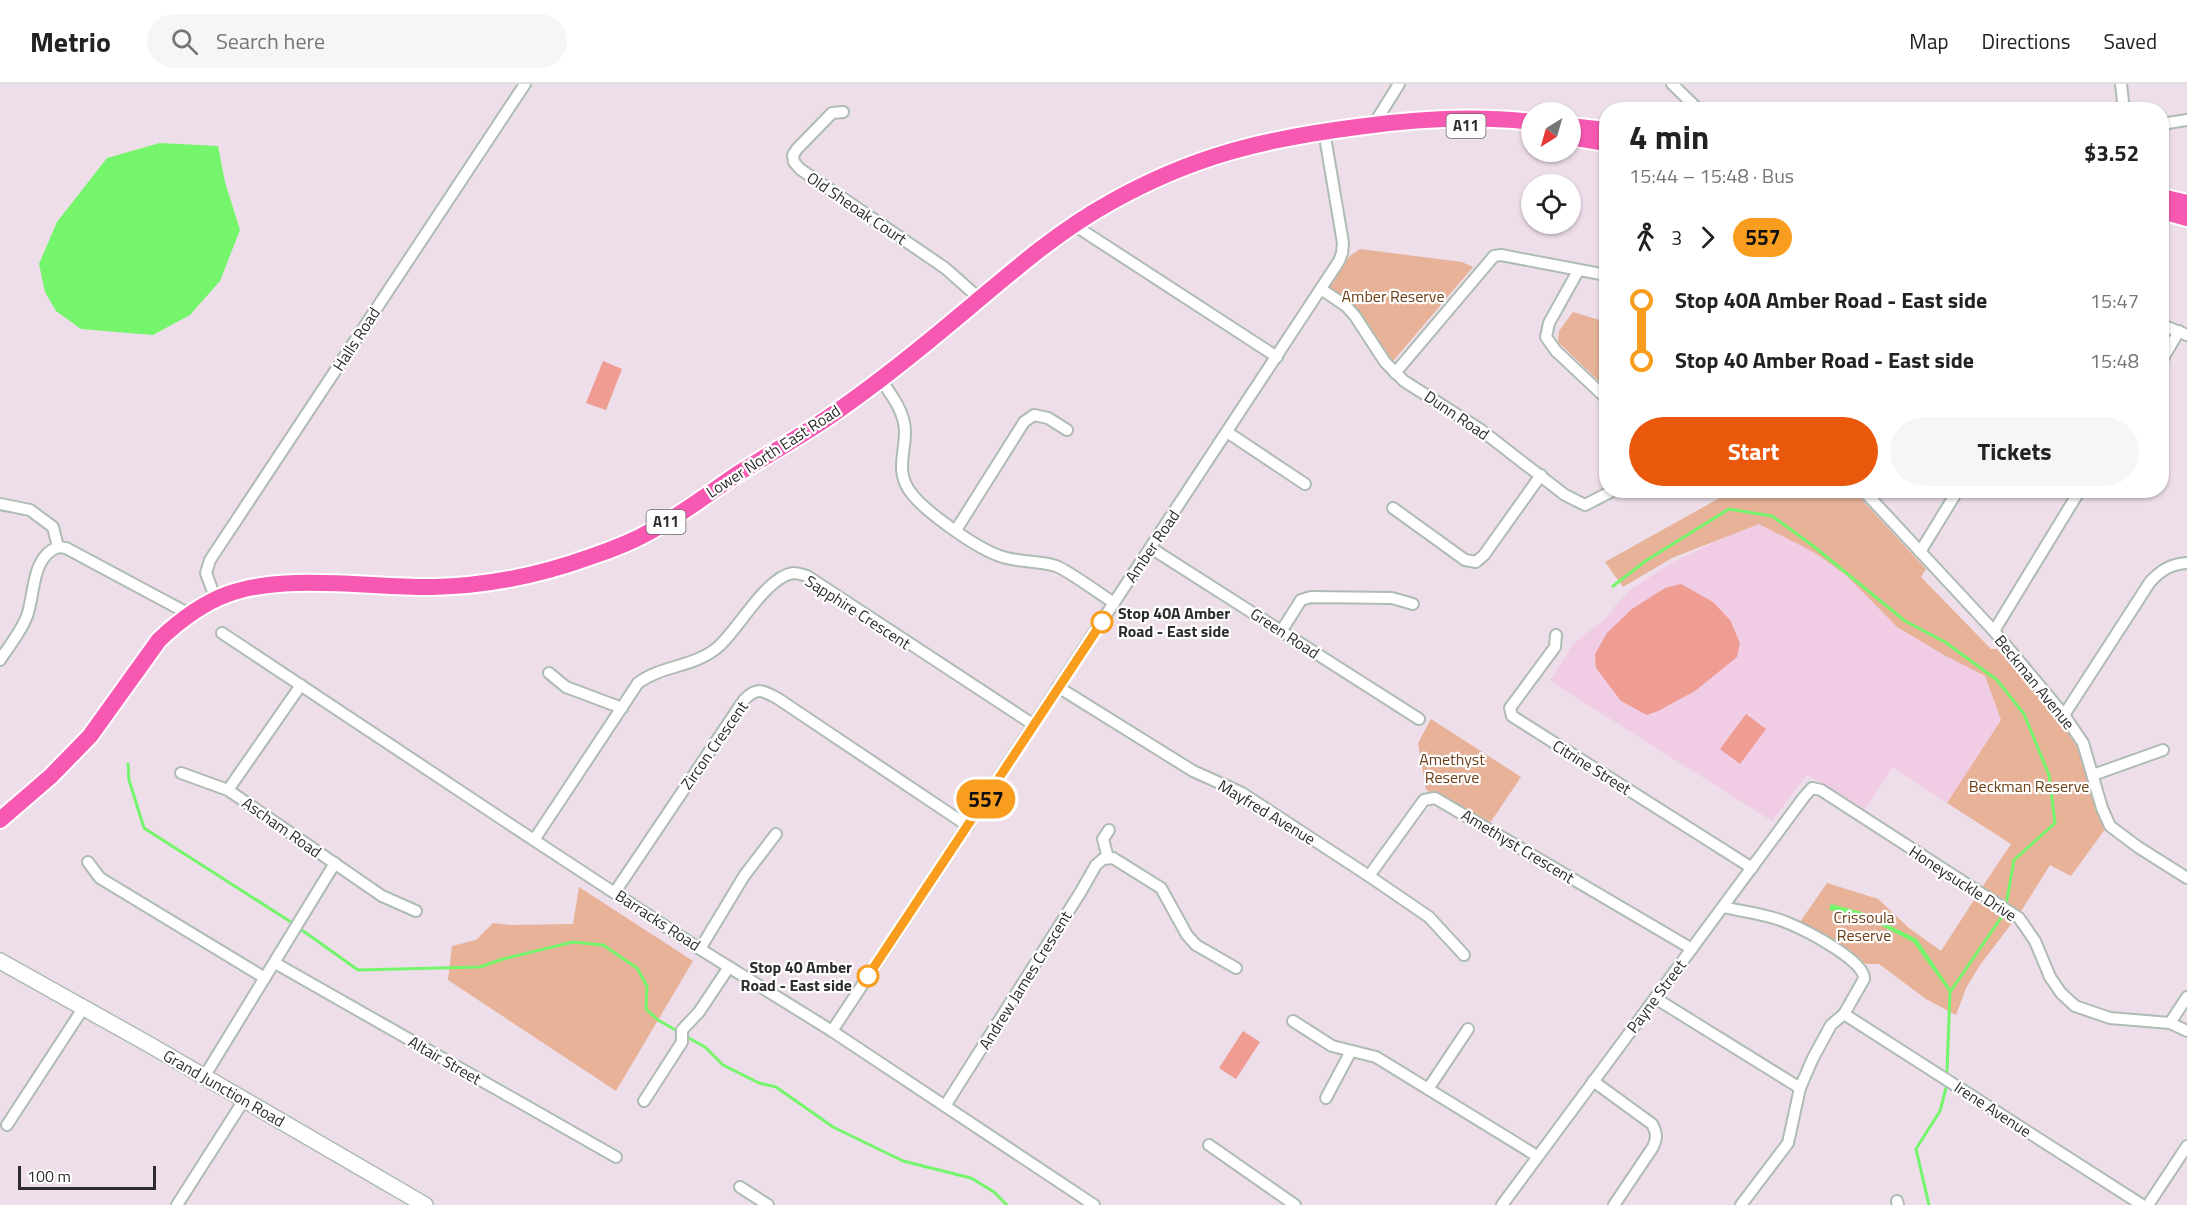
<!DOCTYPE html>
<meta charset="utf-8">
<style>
:root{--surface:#fff;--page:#f6f6f6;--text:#222;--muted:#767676;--line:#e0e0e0;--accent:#ea580c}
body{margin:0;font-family:"Titillium Web",sans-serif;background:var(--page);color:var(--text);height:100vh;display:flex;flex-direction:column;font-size:22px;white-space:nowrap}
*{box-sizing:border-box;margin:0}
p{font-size:20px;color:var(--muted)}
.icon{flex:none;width:33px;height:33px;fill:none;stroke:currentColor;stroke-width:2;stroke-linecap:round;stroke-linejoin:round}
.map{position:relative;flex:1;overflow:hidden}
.details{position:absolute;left:1599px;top:18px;width:570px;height:396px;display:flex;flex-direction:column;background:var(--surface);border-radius:24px;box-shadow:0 2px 4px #0004}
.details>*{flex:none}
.badge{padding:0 12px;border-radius:20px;font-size:21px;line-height:39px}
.needle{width:39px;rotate:217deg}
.buttons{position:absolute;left:1521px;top:18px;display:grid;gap:12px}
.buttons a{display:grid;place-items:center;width:60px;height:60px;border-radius:50%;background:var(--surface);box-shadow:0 2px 4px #0004;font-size:30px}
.scale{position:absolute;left:18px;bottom:15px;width:138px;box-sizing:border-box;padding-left:6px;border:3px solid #2c2c2c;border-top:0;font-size:16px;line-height:21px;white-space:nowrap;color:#2c2c2c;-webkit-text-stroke:4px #fff;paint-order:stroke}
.map>.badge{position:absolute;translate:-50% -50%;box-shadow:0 0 0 3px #fff}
.legs{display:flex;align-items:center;gap:9px;height:66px;padding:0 30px;font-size:20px}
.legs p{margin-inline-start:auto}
.head{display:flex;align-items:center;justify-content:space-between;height:102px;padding:0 30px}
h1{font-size:33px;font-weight:700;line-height:45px}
.button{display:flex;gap:12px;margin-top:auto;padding:12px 30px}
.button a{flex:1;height:69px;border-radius:36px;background:var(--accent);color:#fff;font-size:24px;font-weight:700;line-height:69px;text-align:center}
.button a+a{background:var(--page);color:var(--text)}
ul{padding:0 30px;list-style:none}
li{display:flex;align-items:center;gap:21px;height:60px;font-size:22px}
li i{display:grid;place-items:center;width:9px;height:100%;margin:0 8px;background:currentColor}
li i::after{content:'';width:15px;height:15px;margin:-8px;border:4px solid;border-radius:50%;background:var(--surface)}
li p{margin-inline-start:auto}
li:first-child i{background:linear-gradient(#0000 50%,currentColor 0)}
li:last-child i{background:linear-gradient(currentColor 50%,#0000 0)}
header{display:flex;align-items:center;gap:36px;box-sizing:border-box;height:84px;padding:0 30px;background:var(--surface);border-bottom:2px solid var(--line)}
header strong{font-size:28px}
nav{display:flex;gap:33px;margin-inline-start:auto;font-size:21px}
.search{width:420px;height:54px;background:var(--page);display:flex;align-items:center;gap:15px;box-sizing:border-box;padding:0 21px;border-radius:33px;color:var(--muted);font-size:22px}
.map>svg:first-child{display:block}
</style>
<header>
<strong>Metrio</strong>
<div class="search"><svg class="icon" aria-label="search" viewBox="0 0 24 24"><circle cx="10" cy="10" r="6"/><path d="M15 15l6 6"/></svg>Search here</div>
<nav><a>Map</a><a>Directions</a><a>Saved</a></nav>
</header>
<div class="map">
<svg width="2187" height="1121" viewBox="0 0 2187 1121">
<rect width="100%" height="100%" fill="#eedeea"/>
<polygon fill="#f0cde4" points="1764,434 1846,491 1897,543 1944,571 1985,592 2001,636 1947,719 1893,683 1864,726 1835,710 1807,691 1772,737 1550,597 1571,563 1586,549 1605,536 1615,522 1630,506 1673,478"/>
<g fill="#e7b298">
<polygon points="1360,165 1462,178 1473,183 1394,276 1385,278 1375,260 1330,211 1326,197 1351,171"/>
<polygon points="1573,228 1606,238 1606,304 1558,258 1559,247"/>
<path d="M1732,407H1854L1926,485L1921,493L1991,565H1997C2024,595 2059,624 2076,661C2089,688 2090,719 2106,744L2071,792L2050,781L2018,832L1979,808L2011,760L1947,719L2001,636L1985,592L1944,571L1897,543L1846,491L1815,469L1759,440L1672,474L1623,503L1605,478Z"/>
<polygon points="1431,635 1521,693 1488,742 1435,714 1426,705 1418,659"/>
<polygon points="1827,799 1878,815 1909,844 1941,867 1974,816 2012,839 1980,881 1966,904 1956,931 1926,915 1879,880 1866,880 1823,850 1800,838"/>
<polygon points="579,803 693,877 616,1007 448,896 452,862 476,856 493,839 511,841 573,840"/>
</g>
<g fill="#ef9c93">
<polygon points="603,277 622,285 606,326 586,319"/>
<polygon points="1681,500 1713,518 1730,536 1740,559 1737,573 1695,607 1658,627 1647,631 1621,617 1596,584 1595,570 1607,549 1632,525 1665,504"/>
<polygon points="1746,630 1766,645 1740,680 1720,665"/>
<polygon points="1243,947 1260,958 1236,995 1219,984"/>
</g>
<g fill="#74f56c">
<polygon points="160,59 218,62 225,98 240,146 220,197 190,231 153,251 81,245 56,227 45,208 39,180 57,138 107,74"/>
<polygon points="1831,820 1862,828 1917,855 1952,907 1949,908 1913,858 1860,831 1829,826"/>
</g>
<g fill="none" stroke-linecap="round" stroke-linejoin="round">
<g stroke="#74f56c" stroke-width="3">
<polyline points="1613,502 1647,476 1729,425 1772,432 1812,461 1905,537 1945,558 1997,596 2024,630 2049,691 2055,739 2014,776 2006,821"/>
<polyline points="128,680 129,696 144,744 294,840"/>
<polyline points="299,844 358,886 480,883 503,875 573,858 603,861 637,884 647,902 646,925 658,936 679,948"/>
<polyline points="685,952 705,963 723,981 759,999 776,1003 833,1043 903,1077 971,1094 994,1108 1007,1121"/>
<polyline points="1947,987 1950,908 2005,828"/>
<polyline points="1929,1121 1916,1065 1940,1027 1946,1004"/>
</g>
<defs>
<g id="minor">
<polyline points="1672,0 1699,26"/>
<polyline points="2121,0 2124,26"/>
<polyline points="843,28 832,29 797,65 793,71 794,78 800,85 945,184 980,215"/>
<polyline points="1374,40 1399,0"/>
<polyline points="2162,40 2187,36"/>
<polyline points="1074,141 1277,273"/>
<polyline points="1578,187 1549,239 1546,253 1556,267 1606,314"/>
<polyline points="1321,205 1346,222 1355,232 1385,278 1404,297 1481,346 1565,411 1585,421 1614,406"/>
<polyline points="2162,241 2187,251"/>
<polyline points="2162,276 2179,247"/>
<polyline points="1395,289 1494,172 1501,171 1606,191"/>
<path d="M880,295C891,310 905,328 905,348C905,369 896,387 909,406C922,426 974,462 997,471C1016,479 1037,476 1056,482C1069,487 1100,510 1114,519"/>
<polyline points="1227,348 1305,400"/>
<polyline points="1863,406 1994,547 2064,631 2083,659 2102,724 2110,742 2138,763 2187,794"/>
<polyline points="0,420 30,426 53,443 58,463 66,464 191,531"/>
<polyline points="1393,424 1465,476 1476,478 1484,471 1541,391"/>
<polyline points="956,446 1024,338 1034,331 1048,334 1067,346"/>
<polyline points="1151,464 1419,635"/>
<polyline points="1920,468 1958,406"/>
<polyline points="216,516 206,489 210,476 525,0"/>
<polyline points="1282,546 1301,516 1311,513 1392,514 1413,520"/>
<polyline points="1994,547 2080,406"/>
<polyline points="222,549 511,741 700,865 832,947 1094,1121"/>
<polyline points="1556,551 1555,563 1510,624 1512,632 1752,784"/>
<path d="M0,576C9,562 21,548 27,532C35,510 31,473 58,463"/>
<polyline points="549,589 566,603 622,624"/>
<polyline points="301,601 228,706 382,812 416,827"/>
<polyline points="1058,603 1193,687 1242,709 1369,792 1429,833 1464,871"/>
<path d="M2064,631L2150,498C2161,486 2171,480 2187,479"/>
<polyline points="181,689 228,706"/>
<polyline points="2093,691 2163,666"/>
<path d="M534,756L638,599C662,581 695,583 718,563C738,546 766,493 793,489C798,489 803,491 807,492L1034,641"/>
<polyline points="1108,774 1103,755 1109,746"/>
<polyline points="88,778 100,794 265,894"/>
<polyline points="1369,792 1424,716 1435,714 1692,865"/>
<path d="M615,808L744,616C757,603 762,606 777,614L968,742"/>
<path d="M1723,823C1744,828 1768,830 1788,839C1805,846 1866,877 1864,895L1844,930L1831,941L1813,974L1800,1004L1788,1059L1741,1121"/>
<polyline points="700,865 744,792 776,750"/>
<polyline points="275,879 616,1073"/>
<polyline points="1655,914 1800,1004"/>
<polyline points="1844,930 2142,1121"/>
<polyline points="1293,937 1332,962 1376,973 1537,1072"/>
<polyline points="2170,939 2187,913"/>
<polyline points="832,947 1339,177 1342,169 1343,159 1324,47"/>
<polyline points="204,993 335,779"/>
<path d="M1593,997L1652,1040C1657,1049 1657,1054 1653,1063L1614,1121"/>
<polyline points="1428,1005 1468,945"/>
<polyline points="1326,1014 1351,967"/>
<polyline points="644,1017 682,958 682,946 699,928 729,883"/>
<polyline points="945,1022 1080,809 1096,781 1103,775 1113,774 1161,804 1187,851 1196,861 1236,884"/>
<polyline points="7,1041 84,923"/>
<polyline points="1209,1061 1295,1121"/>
<polyline points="740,1103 768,1121"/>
<polyline points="1897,1117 1898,1121"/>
<polyline points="177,1121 244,1016"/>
<polyline points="1502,1121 1804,713 1812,704 1821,706 2019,834 2035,857 2050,893 2061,909 2075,922 2110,934 2170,939 2187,947"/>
<polyline points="2148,1121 2187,1062"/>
</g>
<polyline id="secondary" points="0,877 150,961 425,1121"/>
<g id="primary">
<polyline points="1570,42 1606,46"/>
<polyline points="1570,53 1606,59"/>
<polyline points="2162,113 2187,119"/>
<polyline points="2162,127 2187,134"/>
<path d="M0,736L51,692L90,652L159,556C178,538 203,519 228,510C285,489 372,504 433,503C486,502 540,491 590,473C611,466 634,457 653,446C684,429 712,407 742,387C770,370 799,353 826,335C861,311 896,284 929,257C989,209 1044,155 1111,118C1193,72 1264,55 1357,43C1415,35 1473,31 1532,38"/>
</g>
</defs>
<use href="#minor" stroke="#aebcb5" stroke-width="14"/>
<use href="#secondary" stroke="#aebcb5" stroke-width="18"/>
<use href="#primary" stroke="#fff" stroke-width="20"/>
<use href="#minor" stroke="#fff" stroke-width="10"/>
<use href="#secondary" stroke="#fff" stroke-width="15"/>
<use href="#primary" stroke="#f759b2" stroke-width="16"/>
</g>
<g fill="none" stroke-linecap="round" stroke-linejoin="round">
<defs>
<polyline id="line-1" points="868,892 1102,538"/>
</defs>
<use href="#line-1" stroke="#fff" stroke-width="14"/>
<use href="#line-1" stroke="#f99d1e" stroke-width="9"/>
</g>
<g fill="#fff" stroke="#f99d1e" stroke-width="3">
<circle cx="1102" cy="538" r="10"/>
<circle cx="868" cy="892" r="10"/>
</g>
<g text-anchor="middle" stroke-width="4.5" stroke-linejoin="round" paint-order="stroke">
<g fill="#fff" stroke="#6b6b6b" stroke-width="1.5">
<rect x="1446.5" y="30" width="39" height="24" rx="4.5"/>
<rect x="646.5" y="426" width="39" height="24" rx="4.5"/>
</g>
<g font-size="15" font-weight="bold" fill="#2c2c2c">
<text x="1466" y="47">A11</text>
<text x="666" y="443">A11</text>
</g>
<g font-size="16" fill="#2c2c2c" stroke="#fff">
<text transform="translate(857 124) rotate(34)" y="6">Old Sheoak Court</text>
<text transform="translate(356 255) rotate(-57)" y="6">Halls Road</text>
<text transform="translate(1457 331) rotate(34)" y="6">Dunn Road</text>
<text transform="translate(773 367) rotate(-33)" y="6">Lower North East Road</text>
<text transform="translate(1152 462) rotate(-56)" y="6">Amber Road</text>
<text transform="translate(858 528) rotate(33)" y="6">Sapphire Crescent</text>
<text transform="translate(1285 549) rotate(33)" y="6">Green Road</text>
<text transform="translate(2035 598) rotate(51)" y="6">Beckman Avenue</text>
<text transform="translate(714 661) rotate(-55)" y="6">Zircon Crescent</text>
<text transform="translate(1592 683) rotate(32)" y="6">Citrine Street</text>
<text transform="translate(1267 728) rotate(31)" y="6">Mayfred Avenue</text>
<text transform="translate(282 743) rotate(35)" y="6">Ascham Road</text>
<text transform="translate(1518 762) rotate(31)" y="6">Amethyst Crescent</text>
<text transform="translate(1963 799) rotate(33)" y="6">Honeysuckle Drive</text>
<text transform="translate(658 836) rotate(33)" y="6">Barracks Road</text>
<text transform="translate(1025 896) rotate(-58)" y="6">Andrew James Crescent</text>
<text transform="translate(1656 912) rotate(-53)" y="6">Payne Street</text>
<text transform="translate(445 976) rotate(30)" y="6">Altair Street</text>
<text transform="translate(224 1004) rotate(30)" y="6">Grand Junction Road</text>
<text transform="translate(1993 1025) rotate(33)" y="6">Irene Avenue</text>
</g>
<g font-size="16" fill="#6e4017" stroke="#fff">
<text x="1393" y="218">Amber Reserve</text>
<text x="1452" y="681">Amethyst<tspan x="1452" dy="18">Reserve</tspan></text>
<text x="2029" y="708">Beckman Reserve</text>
<text x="1864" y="839">Crissoula<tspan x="1864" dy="18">Reserve</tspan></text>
</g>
<g font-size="16" font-weight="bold" fill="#2c2c2c" stroke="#fff" text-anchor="start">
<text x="1118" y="535">Stop 40A Amber<tspan x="1118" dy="18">Road - East side</tspan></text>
<text x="852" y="889" text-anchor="end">Stop 40 Amber<tspan x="852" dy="18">Road - East side</tspan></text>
</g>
</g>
</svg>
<div class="buttons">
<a><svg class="needle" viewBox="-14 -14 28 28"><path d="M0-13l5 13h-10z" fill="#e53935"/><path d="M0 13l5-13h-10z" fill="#767676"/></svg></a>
<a><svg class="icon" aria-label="locate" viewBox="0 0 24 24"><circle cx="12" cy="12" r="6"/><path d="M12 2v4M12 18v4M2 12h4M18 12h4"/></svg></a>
</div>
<div class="scale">100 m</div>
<b class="badge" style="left:986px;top:715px;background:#f99d1e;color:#111">557</b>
<section class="details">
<div class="head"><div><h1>4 min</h1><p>15:44 – 15:48 · Bus</p></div><b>$3.52</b></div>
<div class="legs"><svg class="icon" aria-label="walk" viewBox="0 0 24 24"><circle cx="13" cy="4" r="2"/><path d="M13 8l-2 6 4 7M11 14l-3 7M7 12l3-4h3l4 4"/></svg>3<svg class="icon" aria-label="forward" viewBox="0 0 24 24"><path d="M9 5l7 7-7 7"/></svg><b class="badge" style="background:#f99d1e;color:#111">557</b></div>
<ul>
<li><i style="color:#f99d1e"></i><b>Stop 40A Amber Road - East side</b><p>15:47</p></li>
<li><i style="color:#f99d1e"></i><b>Stop 40 Amber Road - East side</b><p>15:48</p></li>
</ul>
<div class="button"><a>Start</a><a>Tickets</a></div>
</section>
</div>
